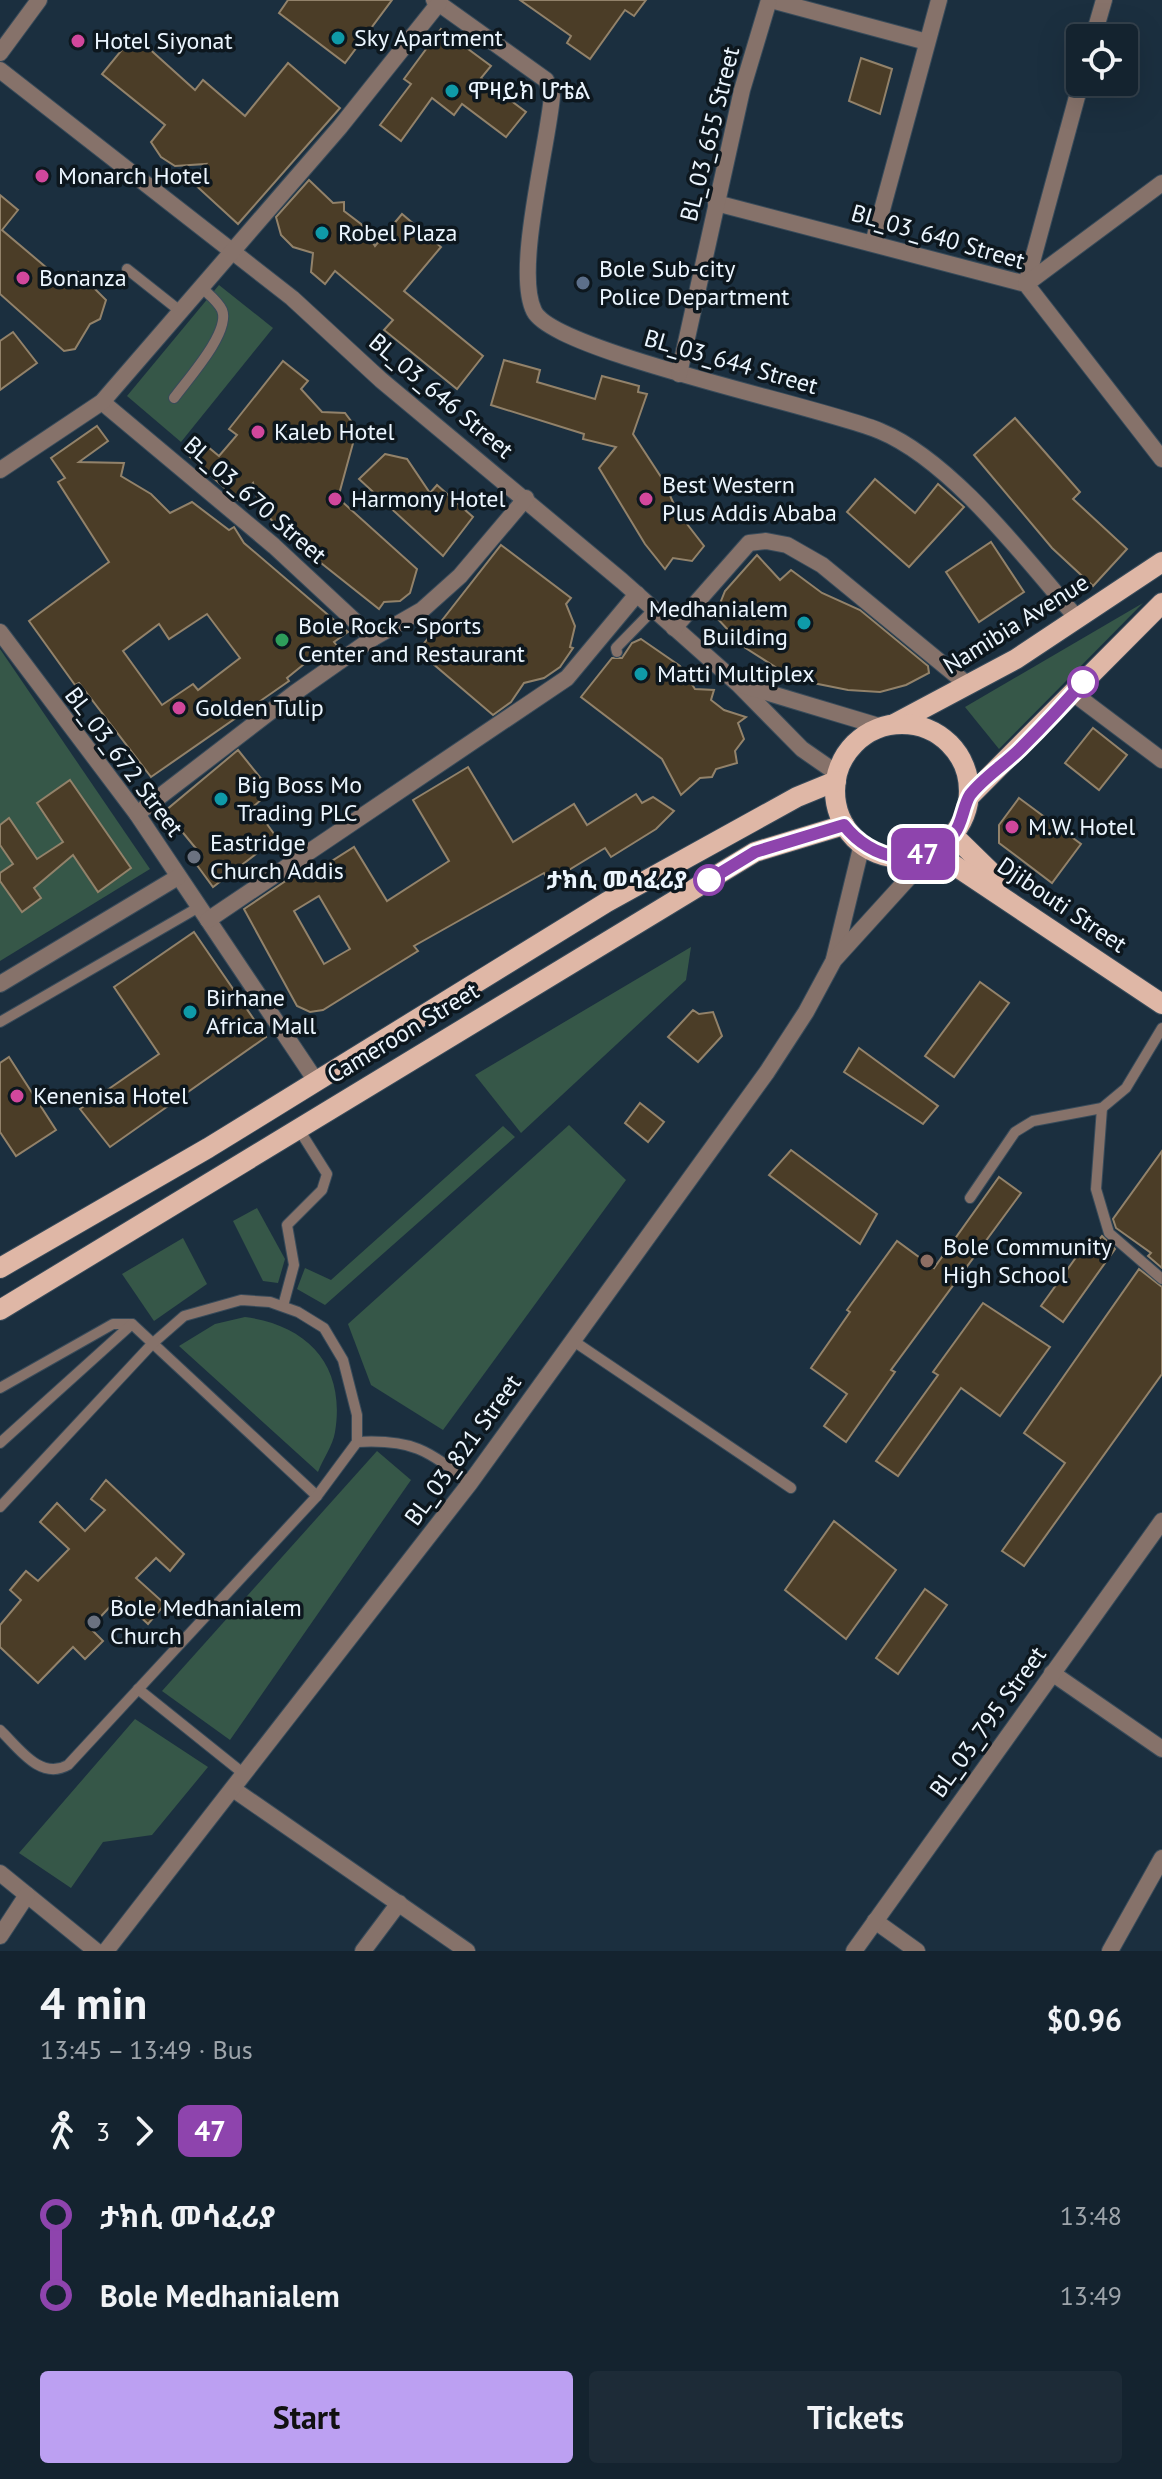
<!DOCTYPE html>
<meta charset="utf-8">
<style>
:root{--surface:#14232f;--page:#1d2b37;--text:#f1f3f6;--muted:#9da4aa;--line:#33404b;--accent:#bca0f2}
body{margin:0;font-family:"PT Sans","Noto Sans Ethiopic",sans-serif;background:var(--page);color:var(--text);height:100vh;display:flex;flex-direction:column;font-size:30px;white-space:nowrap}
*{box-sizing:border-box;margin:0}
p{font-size:26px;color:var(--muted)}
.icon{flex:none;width:44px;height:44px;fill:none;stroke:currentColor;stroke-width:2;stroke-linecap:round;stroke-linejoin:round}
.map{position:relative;height:1951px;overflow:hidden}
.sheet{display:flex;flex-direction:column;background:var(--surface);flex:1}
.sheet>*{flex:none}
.badge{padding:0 16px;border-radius:12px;font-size:28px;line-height:52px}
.tools{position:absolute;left:1066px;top:24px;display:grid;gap:16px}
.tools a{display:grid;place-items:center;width:72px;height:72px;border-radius:8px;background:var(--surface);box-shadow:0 8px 32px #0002,0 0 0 2px var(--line);font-size:40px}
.map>.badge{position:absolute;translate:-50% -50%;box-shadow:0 0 0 4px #fff}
.legs{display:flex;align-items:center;gap:12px;height:88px;padding:0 40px;font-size:26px}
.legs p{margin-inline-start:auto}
.overview{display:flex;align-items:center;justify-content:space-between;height:136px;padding:0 40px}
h1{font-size:44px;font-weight:600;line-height:60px}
.primary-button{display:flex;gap:16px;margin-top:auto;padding:16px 40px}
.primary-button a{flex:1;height:92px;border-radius:8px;background:var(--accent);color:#111;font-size:32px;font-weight:600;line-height:92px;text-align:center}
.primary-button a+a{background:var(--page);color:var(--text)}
ul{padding:0 40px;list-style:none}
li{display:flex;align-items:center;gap:28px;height:80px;font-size:30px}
li i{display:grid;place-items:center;width:12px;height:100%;margin:0 10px;background:currentColor}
li i::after{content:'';width:20px;height:20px;margin:-10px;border:6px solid;border-radius:50%;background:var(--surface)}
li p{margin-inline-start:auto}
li:first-child i{background:linear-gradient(#0000 50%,currentColor 0)}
li:last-child i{background:linear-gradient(currentColor 50%,#0000 0)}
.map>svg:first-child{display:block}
</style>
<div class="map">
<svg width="1162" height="1951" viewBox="0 0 1162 1951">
<rect width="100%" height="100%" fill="#1b2f3f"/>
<g fill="#365748">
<polygon points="219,285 273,328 181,442 127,396"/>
<polygon points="1143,603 999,749 965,707"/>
<polygon points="0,649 150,869 0,961"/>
<polygon points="691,947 686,980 521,1133 475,1075"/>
<polygon points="569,1125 626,1180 443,1430 371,1385 348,1324"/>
<polygon points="503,1126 515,1137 325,1305 297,1289 305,1268 331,1280"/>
<polygon points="257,1208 285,1259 278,1283 263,1281 233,1221"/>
<polygon points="183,1238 207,1284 154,1321 122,1274"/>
<path d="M245,1317C308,1325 346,1366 335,1432C333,1445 323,1459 318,1472L179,1346L215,1324Z"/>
<polygon points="377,1451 411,1480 230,1740 162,1691"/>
<polygon points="135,1719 208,1767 152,1835 103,1842 71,1888 19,1853"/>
</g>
<g fill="#4b3d27" stroke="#92826a" stroke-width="2" fill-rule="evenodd">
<polygon points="288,0 392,0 345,63 279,13"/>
<polygon points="520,0 646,0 634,16 625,10 590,59 567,43 571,36"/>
<polygon points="441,29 491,66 481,78 526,112 506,137 462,104 454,115 432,98 401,141 380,125 411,84 404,79"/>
<polygon points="134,35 195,90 203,80 245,116 288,63 340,108 238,224 191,181 206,164 175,166 161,157 151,142 165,125 102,74"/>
<polygon points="861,58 892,69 880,114 849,101"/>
<polygon points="309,180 333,203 344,202 344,211 361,224 375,246 402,214 441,247 404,291 483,356 457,389 384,330 393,320 335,271 325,284 311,272 313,253 293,247 281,235 276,217"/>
<polygon points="0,195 18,210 2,230 67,285 78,272 106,300 100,319 90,324 75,349 64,351 0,294"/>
<polygon points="13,332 37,363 0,390 0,341"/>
<polygon points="504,360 540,370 537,382 595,399 602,376 639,386 638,392 647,394 633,434 663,480 677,511 704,546 692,561 673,558 665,569 645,544 599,468 616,447 583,439 584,434 491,405"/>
<polygon points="283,361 308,381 301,389 322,412 345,413 354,425 355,436 338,498 417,569 410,593 400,601 384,602 379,609 287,536 260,508 253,483 238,500 190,457 202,442 219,456 237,435 229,429"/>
<polygon points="1015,418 1080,492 1073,499 1127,549 1093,586 1052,548 974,455"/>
<path d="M97,426L108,441L79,462L124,463L121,476L151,494L170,513L192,502L229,530L234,527L244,543L348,632L334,642L338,647L317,662L314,656L287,678L289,681L151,777L79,683L75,685L29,621L109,562L58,482L65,478L51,458ZM207,614L240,658L198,690L193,684L162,705L123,651L159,624L169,639Z"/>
<polygon points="385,454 407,459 430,493 437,485 473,517 443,556 359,479"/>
<polygon points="875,479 915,513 938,484 964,507 909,567 847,512"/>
<polygon points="991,542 1024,592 979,622 946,572"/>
<polygon points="501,545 571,598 566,604 575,626 570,647 573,648 560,667 544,678 524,683 511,702 493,715 418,651"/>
<polygon points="757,555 780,580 791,570 822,593 860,610 928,666 929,673 906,685 880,692 848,690 813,683 777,668 744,647 715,616 725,591"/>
<polygon points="641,639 680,666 695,689 714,690 711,700 724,710 746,717 738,723 744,739 735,751 737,763 716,769 712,777 700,778 681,795 662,759 581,697 612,658 622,658 632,643"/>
<polygon points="1093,728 1127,755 1099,790 1065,763"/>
<polygon points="238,750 271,791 254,806 277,838 213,887 191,857 198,851 165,811"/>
<path d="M468,767L513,842L574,804L587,825L636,794L642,803L653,797L674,811L656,829L611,857L605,848L549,882L544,873L478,910L414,946L418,951L323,1010L310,1012L297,1006L244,909L296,874L300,881L354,847L387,901L449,861L413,800ZM319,896L350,949L324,964L294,911Z"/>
<polygon points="70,780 131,868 98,892 73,855 34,888 41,898 22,912 0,881 0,873 13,864 0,845 0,825 9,818 37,859 63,842 37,803"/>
<polygon points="1019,798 1081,844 1052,883 999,843 999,825"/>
<polygon points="194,932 266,1037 110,1147 80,1109 159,1054 114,987"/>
<polygon points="980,982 1009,1003 954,1077 925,1056"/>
<polygon points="693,1010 699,1014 713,1012 722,1036 698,1062 668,1037"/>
<polygon points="859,1048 938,1106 923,1124 844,1072"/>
<polygon points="9,1057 56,1130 16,1156 0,1132 0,1063"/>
<polygon points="640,1103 664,1122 648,1142 625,1123"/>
<polygon points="791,1150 877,1214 860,1244 769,1175"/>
<polygon points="1162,1151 1162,1268 1148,1256 1151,1253 1116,1228 1113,1219"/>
<polygon points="999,1177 1021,1193 891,1370 895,1372 846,1442 824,1426 847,1394 811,1368 850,1312 847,1310 897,1241 934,1268"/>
<polygon points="1102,1236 1115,1249 1063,1322 1041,1306 1090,1238 1097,1242"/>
<polygon points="1139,1269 1162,1287 1162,1374 1024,1566 1002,1551 1065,1463 1024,1433"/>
<polygon points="983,1303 1050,1347 1000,1416 961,1388 898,1476 876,1461 938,1375 933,1372"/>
<polygon points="106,1480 184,1554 170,1571 156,1558 136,1578 165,1604 148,1624 119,1597 90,1628 103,1641 85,1659 73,1647 38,1683 0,1647 0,1625 21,1600 10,1590 26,1571 38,1581 69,1549 40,1522 57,1503 85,1531 105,1510 91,1499"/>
<polygon points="834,1521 896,1570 846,1639 785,1590"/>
<polygon points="925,1589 947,1605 898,1674 876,1658"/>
</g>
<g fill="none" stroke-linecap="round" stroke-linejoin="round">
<defs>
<g id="service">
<polyline points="127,269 180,311"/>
<path d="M174,398C187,380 231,332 222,310C218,301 207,293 200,286"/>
<polyline points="617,652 616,648 654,609"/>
<polyline points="0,1022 199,907"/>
<polyline points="1102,1108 1096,1189 1109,1233 1162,1279"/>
<polyline points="970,1198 1015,1132 1033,1121 1102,1108 1126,1088 1162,1028"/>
<polyline points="283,1306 294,1265 287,1225 322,1190 327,1174 298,1128"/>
<polyline points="572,1340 791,1488"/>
<polyline points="0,1388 113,1324 132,1324 317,1496"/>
<path d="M357,1442C413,1439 427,1450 470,1483"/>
<polyline points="0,1443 132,1324"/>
<path d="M0,1507L152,1344L184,1316L241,1300L270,1302L298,1312L324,1328L343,1360L357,1415V1442L317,1496L68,1765C40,1781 18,1747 0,1730"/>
<polyline points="138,1689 244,1774"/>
</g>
<g id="minor">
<path d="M434,0L546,80L552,96C548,145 514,271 534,311C554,352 824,407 880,431C952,461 1025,558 1076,617"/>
<polyline points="771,0 927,42"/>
<polyline points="1093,38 1104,0"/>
<polyline points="0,53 39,0"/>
<polyline points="0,70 292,298 381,380 622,581 738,684 802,749 838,774"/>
<polyline points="716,203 1026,284 1162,459"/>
<polyline points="873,243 939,0"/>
<polyline points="1026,284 1081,82"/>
<polyline points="1026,284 1162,183"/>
<polyline points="679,374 742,90 769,0"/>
<polyline points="102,402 274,546 373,638"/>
<polyline points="0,470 102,402 340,127 439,3"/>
<polyline points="674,628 749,543 766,541 787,545 822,565 968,685"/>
<polyline points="0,632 137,814 316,1081"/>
<polyline points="742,685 882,727"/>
<polyline points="1073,693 1162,760"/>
<polyline points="137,814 296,692 373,638 422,610 460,576 526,498"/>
<polyline points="208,920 567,678 637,594"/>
<polyline points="834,959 862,844"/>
<polyline points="0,984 178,877"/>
<polyline points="1052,1673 1162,1749"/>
<polyline points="233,1789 467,1951"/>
<polyline points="0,1873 96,1951"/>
<polyline points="875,1921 917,1951"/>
<polyline points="0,1936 27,1895"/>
<polyline points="106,1951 470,1483 767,1072 806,1012 834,960 933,851"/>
<polyline points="363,1951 399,1903"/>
<polyline points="854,1951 1162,1521"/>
<polyline points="1110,1951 1162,1858"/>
</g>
<g id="primary">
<polyline points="894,724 1016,659 1162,562"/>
<circle cx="902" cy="791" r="67"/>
<polyline points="969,797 1162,603"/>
<polyline points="953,835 997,878"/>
<polyline points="933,851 1162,1004"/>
<polyline points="0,1268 208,1148 607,902 797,797 836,781"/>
<polyline points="0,1310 755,852 844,825"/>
</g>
</defs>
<use href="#service" stroke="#384b5a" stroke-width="12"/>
<use href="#minor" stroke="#384b5a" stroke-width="18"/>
<use href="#primary" stroke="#384b5a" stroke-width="22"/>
<use href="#service" stroke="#86726a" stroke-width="10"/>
<use href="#minor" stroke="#86726a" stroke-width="16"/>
<use href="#primary" stroke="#dfb7a6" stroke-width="20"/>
</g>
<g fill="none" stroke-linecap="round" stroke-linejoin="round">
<defs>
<path id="line-1" d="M709,880L755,852L844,825C871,860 922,872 954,834C963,822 963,806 970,795C983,778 1005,764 1020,749C1041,728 1063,705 1083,682"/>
</defs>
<use href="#line-1" stroke="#fff" stroke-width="18"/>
<use href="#line-1" stroke="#8e44ad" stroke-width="12"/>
</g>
<g fill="#0f9aa8" stroke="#0d171e" stroke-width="3">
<circle cx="338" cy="38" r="8"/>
<circle cx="452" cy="91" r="8"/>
<circle cx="322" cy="233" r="8"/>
<circle cx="804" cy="623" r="8"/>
<circle cx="641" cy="674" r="8"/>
<circle cx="221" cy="799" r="8"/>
<circle cx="190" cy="1012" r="8"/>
</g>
<g fill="#d1479c" stroke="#0d171e" stroke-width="3">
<circle cx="78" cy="41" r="8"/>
<circle cx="42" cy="176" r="8"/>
<circle cx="23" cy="278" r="8"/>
<circle cx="258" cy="432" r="8"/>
<circle cx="335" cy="499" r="8"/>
<circle cx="646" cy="499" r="8"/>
<circle cx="179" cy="708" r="8"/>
<circle cx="1012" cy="827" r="8"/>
<circle cx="17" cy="1096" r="8"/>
</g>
<circle fill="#5c6f8a" stroke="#0d171e" stroke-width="3" cx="583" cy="283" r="8"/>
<circle fill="#2e9e5b" stroke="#0d171e" stroke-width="3" cx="282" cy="640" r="8"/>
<g fill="#fff" stroke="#8e44ad" stroke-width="4">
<circle cx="1083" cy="682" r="14"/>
<circle cx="709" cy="880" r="14"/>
</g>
<g fill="#6b7280" stroke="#0d171e" stroke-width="3">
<circle cx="194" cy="857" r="8"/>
<circle cx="94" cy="1622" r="8"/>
</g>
<circle fill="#8d6e63" stroke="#0d171e" stroke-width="3" cx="927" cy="1261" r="8"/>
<g text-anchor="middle" stroke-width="7" stroke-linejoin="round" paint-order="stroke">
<g font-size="24" fill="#ecf6ff" stroke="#0d171e" text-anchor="start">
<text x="354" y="46">Sky Apartment</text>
<text x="94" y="49">Hotel Siyonat</text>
<text x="468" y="99">ሞዛይክ ሆቴል</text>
<text x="58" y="184">Monarch Hotel</text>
<text x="338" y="241">Robel Plaza</text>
<text x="599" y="277">Bole Sub-city<tspan x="599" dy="28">Police Department</tspan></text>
<text x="39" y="286">Bonanza</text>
<text x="274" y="440">Kaleb Hotel</text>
<text x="662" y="493">Best Western<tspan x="662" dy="28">Plus Addis Ababa</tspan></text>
<text x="351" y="507">Harmony Hotel</text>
<text x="788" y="617" text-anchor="end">Medhanialem<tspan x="788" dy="28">Building</tspan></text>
<text x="298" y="634">Bole Rock - Sports<tspan x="298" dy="28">Center and Restaurant</tspan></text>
<text x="657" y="682">Matti Multiplex</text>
<text x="195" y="716">Golden Tulip</text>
<text x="237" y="793">Big Boss Mo<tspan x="237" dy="28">Trading PLC</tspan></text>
<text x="1028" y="835">M.W. Hotel</text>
<text x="210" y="851">Eastridge<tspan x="210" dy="28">Church Addis</tspan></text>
<text x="206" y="1006">Birhane<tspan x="206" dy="28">Africa Mall</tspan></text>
<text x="33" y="1104">Kenenisa Hotel</text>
<text x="943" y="1255">Bole Community<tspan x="943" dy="28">High School</tspan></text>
<text x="110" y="1616">Bole Medhanialem<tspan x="110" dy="28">Church</tspan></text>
</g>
<g font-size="24" fill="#ecf6ff" stroke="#0d171e">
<text transform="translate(710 134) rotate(-76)" y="8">BL_03_655 Street</text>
<text transform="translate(938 237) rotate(16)" y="8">BL_03_640 Street</text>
<text transform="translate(731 362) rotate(16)" y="8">BL_03_644 Street</text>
<text transform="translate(441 396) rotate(40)" y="8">BL_03_646 Street</text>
<text transform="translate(255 500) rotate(41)" y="8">BL_03_670 Street</text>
<text transform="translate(1016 624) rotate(-32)" y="8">Namibia Avenue</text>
<text transform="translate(124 762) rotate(53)" y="8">BL_03_672 Street</text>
<text transform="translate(1062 905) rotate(34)" y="8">Djibouti Street</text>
<text transform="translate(403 1033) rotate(-31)" y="8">Cameroon Street</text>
<text transform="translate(463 1450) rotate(-54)" y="8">BL_03_821 Street</text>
<text transform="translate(988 1722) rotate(-54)" y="8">BL_03_795 Street</text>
</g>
<g font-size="24" font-weight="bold" fill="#ecf6ff" stroke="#0d171e" text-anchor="end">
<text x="687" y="888">ታክሲ መሳፈሪያ</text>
</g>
</g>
</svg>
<div class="tools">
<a><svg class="icon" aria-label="locate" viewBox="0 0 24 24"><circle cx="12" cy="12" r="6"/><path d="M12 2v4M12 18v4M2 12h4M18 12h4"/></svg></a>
</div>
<b class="badge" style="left:923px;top:854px;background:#8e44ad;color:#fff">47</b>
</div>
<section class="sheet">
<div class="overview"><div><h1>4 min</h1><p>13:45 – 13:49 · Bus</p></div><b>$0.96</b></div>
<div class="legs"><svg class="icon" aria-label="walk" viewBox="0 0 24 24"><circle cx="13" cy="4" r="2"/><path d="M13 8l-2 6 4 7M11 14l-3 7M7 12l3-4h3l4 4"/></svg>3<svg class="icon" aria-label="forward" viewBox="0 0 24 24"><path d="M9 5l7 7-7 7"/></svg><b class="badge" style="background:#8e44ad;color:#fff">47</b></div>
<ul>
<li><i style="color:#8e44ad"></i><b>ታክሲ መሳፈሪያ</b><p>13:48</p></li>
<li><i style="color:#8e44ad"></i><b>Bole Medhanialem</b><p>13:49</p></li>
</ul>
<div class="primary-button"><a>Start</a><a>Tickets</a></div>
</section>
